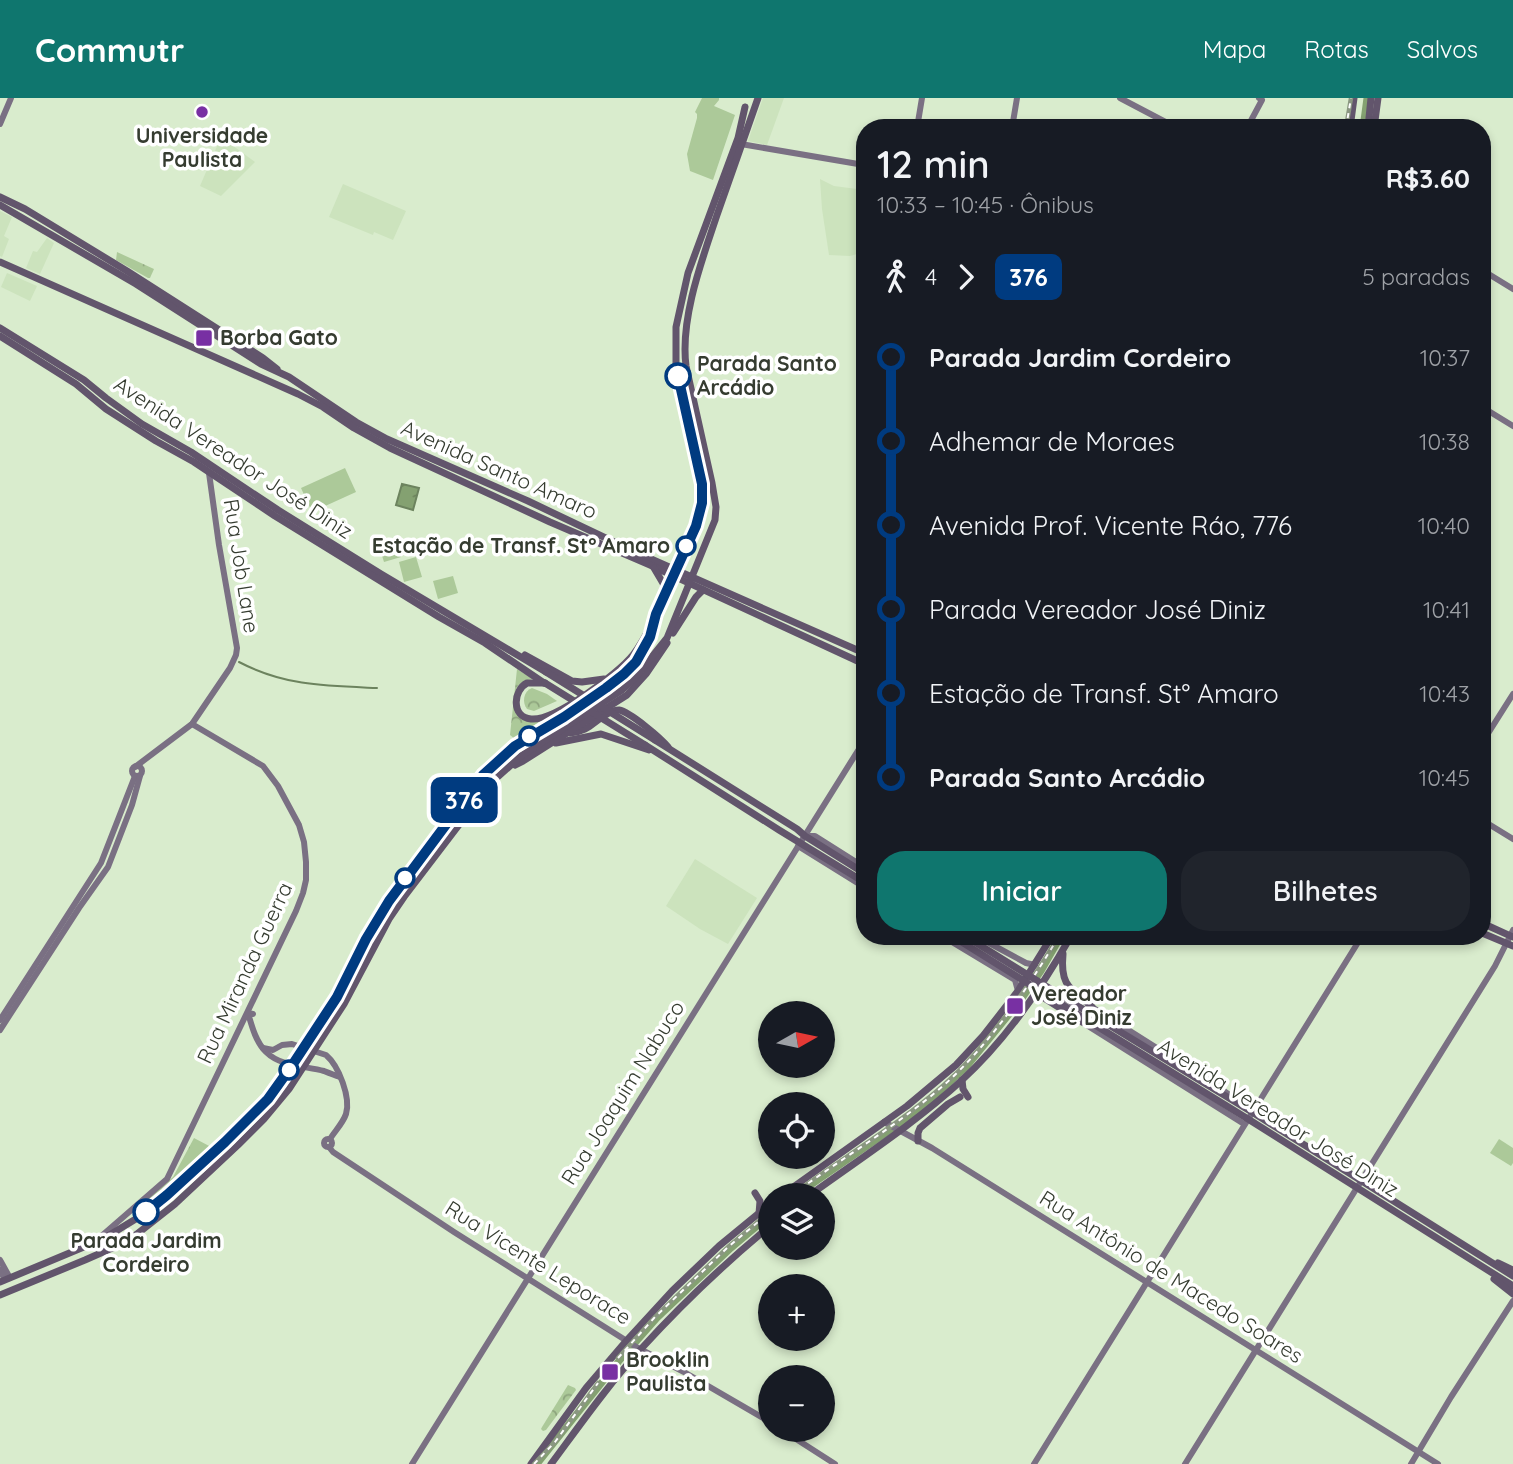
<!DOCTYPE html>
<html lang="pt">
<meta charset="utf-8">
<style>
:root{--surface:#171b24;--page:#20242c;--text:#f1f3f6;--muted:#9ea1a6;--accent:#0f766e}
body{margin:0;font-family:Quicksand,sans-serif;background:var(--page);color:var(--text);height:100vh;display:flex;flex-direction:column;font-size:26px;white-space:nowrap}
*{box-sizing:border-box;margin:0}
p{font-size:23px;color:var(--muted)}
.icon{flex:none;width:38px;height:38px;fill:none;stroke:currentColor;stroke-width:2;stroke-linecap:round;stroke-linejoin:round}
.map{position:relative;flex:1;overflow:hidden}
.details{position:absolute;left:856px;top:21px;width:635px;height:826px;display:flex;flex-direction:column;background:var(--surface);border-radius:28px;box-shadow:0 4px 10px #0003}
.details>*{flex:none}
.badge{padding:0 14px;border-radius:10px;font-size:24px;line-height:46px}
.needle{width:46px;rotate:81deg}
.tools{position:absolute;left:758px;top:903px;display:grid;gap:14px}
.tools a{display:grid;place-items:center;width:77px;height:77px;border-radius:50%;background:var(--surface);box-shadow:0 4px 10px #0003;font-size:35px}
.map>.badge{position:absolute;translate:-50% -50%;box-shadow:0 0 0 4px #fff}
.legs{display:flex;align-items:center;gap:10px;height:77px;padding:0 21px;font-size:23px}
.legs p{margin-inline-start:auto}
.headline{display:flex;align-items:center;justify-content:space-between;height:119px;padding:0 21px}
h1{font-size:38px;font-weight:600;line-height:52px}
.primary-button{display:flex;gap:14px;margin-top:auto;padding:14px 21px}
.primary-button a{flex:1;height:80px;border-radius:28px;background:var(--accent);color:#fff;font-size:28px;font-weight:600;line-height:80px;text-align:center}
.primary-button a+a{background:var(--page);color:var(--text)}
ul{padding:0 21px;list-style:none}
li{display:flex;align-items:center;gap:24px;height:84px;font-size:26px}
li i{display:grid;place-items:center;width:10px;height:100%;margin:0 9px;background:currentColor}
li i::after{content:'';width:18px;height:18px;margin:-9px;border:5px solid;border-radius:50%;background:var(--surface)}
li p{margin-inline-start:auto}
li:first-child i{background:linear-gradient(#0000 50%,currentColor 0)}
li:last-child i{background:linear-gradient(currentColor 50%,#0000 0)}
header{display:flex;align-items:center;gap:42px;box-sizing:border-box;height:98px;padding:0 35px;background:var(--accent);color:#fff}
header strong{font-size:33px}
nav{display:flex;gap:38px;margin-inline-start:auto;font-size:24px}
.map>svg:first-child{display:block}
</style>
<header>
<strong>Commutr</strong>
<nav><a>Mapa</a><a>Rotas</a><a>Salvos</a></nav>
</header>
<div class="map">
<svg width="1513" height="1366" viewBox="0 0 1513 1366">
<defs>
<pattern id="park-crowns" width="20" height="18" patternUnits="userSpaceOnUse" patternTransform="scale(1.75)"><rect width="20" height="18" fill="#acc999"/><path d="M2 6a3 3 0 1 1 6 0M12 15a3 3 0 1 1 6 0" fill="none" stroke="#8da47d"/></pattern>
<pattern id="water-ripples" width="26" height="14" patternUnits="userSpaceOnUse" patternTransform="scale(1.75)"><rect width="26" height="14" fill="#84a171"/><path d="M2 4q2-2 4 0t4 0M15 11q2-2 4 0t4 0" fill="none" stroke="#6d845d"/></pattern>
</defs>
<rect width="100%" height="100%" fill="#d9eccd"/>
<g fill="#cce3bd">
<polygon points="763,0 784,0 767,47 748,43"/>
<polygon points="221,39 255,64 221,98 200,88"/>
<polygon points="861,71 864,71 864,82 860,111 864,113 857,156 850,158 829,157 822,111 820,81 834,88 857,91"/>
<polygon points="343,86 406,113 393,142 374,134 373,137 329,119"/>
<polygon points="0,113 12,119 4,138 9,141 2,159 0,158"/>
<polygon points="47,140 54,145 40,176 26,170 33,153 37,154"/>
<polygon points="7,175 37,188 30,203 1,189"/>
<polygon points="695,761 757,800 728,846 700,831 666,808"/>
</g>
<g fill="url(#park-crowns)">
<polygon points="117,154 154,171 150,180 148,180 116,162"/>
<path d="M517,571L533,581C509,584 514,602 520,619L543,621L515,641L510,637Z"/>
<path d="M532,590L547,596L557,603L534,613L527,611C522,605 523,593 532,590Z"/>
<polygon points="194,1040 213,1050 139,1115 136,1111 173,1079"/>
<polygon points="568,1287 575,1290 576,1292 546,1332 543,1333 541,1331 542,1329"/>
</g>
<g fill="#acc999">
<polygon points="702,0 719,0 719,2 714,8 735,17 713,82 690,73 687,56 697,20 697,16 695,14"/>
<polygon points="345,370 356,394 312,414 301,390"/>
<polygon points="396,440 401,459 384,464 378,445"/>
<polygon points="416,459 422,479 404,484 399,464"/>
<polygon points="453,478 458,495 438,501 433,483"/>
<polygon points="1499,1041 1513,1050 1513,1065 1511,1068 1490,1055"/>
</g>
<polygon fill="url(#water-ripples)" stroke="#6c835e" stroke-width="2" points="402,386 419,390 413,412 396,407"/>
<g fill="none" stroke-linecap="round" stroke-linejoin="round">
<path stroke="#6c835e" stroke-width="2" d="M239,564C285,588 326,588 377,590"/>
<g stroke="#84a171" stroke-width="7">
<polyline points="1363,30 1367,0"/>
<polyline points="796,1097 909,1019 938,995 967,968 1020,903 1041,873 1061,838"/>
<polyline points="537,1366 619,1263 657,1220 731,1150 770,1117"/>
</g>
<g stroke="#7a7083" stroke-width="6">
<polyline points="1120,0 1177,30"/>
<polyline points="0,26 11,0"/>
<polyline points="917,30 922,0"/>
<polyline points="1012,30 1017,0"/>
<polyline points="1247,30 1262,2 1259,0"/>
<polyline points="741,46 864,67"/>
<polyline points="1482,172 1513,191"/>
<polyline points="1482,309 1513,328"/>
<polyline points="1482,645 1513,596"/>
<circle cx="137" cy="673" r="5"/>
<polyline points="135,669 192,626 230,570 236,557 237,550 219,447 209,375"/>
<polyline points="1482,722 1513,741"/>
<polyline points="805,738 815,738 864,769"/>
<polyline points="798,748 864,789"/>
<polyline points="942,838 1015,882 1018,893"/>
<polyline points="976,838 1026,865 1035,867"/>
<polyline points="1092,909 1220,990 1232,999"/>
<path d="M253,916L248,915C252,929 256,944 266,954C281,969 306,968 324,973C329,975 334,977 340,979"/>
<polyline points="0,922 101,765 135,678"/>
<polyline points="1084,922 1082,924 1088,928 1244,1026"/>
<polyline points="0,932 79,810 108,769 132,707 140,678"/>
<path d="M263,950L273,952L282,947L292,946L326,957C339,968 351,1000 346,1016C343,1025 335,1033 330,1041"/>
<polyline points="884,1024 932,1050 1438,1366"/>
<circle cx="328" cy="1045" r="4"/>
<polyline points="329,1049 333,1054 454,1134 638,1250 684,1274 770,1324"/>
<polyline points="98,1141 167,1081 296,813 303,795 306,782 306,764 304,744 299,727 278,688 263,668 192,626"/>
<polyline points="0,1162 10,1180"/>
<polyline points="0,1172 5,1182"/>
<polyline points="782,1332 835,1366"/>
<polyline points="412,1366 864,643"/>
<polyline points="1034,1366 1362,838"/>
<polyline points="1185,1366 1495,868 1513,832"/>
<polyline points="1411,1366 1451,1299 1513,1203"/>
</g>
<g stroke="#62556c" stroke-width="7">
<polyline points="1350,30 1354,0"/>
<polyline points="1368,30 1371,0"/>
<polyline points="1374,30 1378,0"/>
<polyline points="0,99 25,111 127,173 263,260 277,271"/>
<polyline points="0,107 136,186 261,266 289,279 356,324 387,341 528,403 633,453 864,555"/>
<polyline points="0,164 298,296 323,309 354,330 390,350 550,424 650,467 864,566"/>
<polyline points="0,230 84,282 106,300 142,326 191,354 278,412 381,476 546,574"/>
<polyline points="0,238 76,286 106,311 156,343 194,364 275,418 439,519 485,545 544,585"/>
<polyline points="654,470 667,492"/>
<polyline points="673,535 696,499 703,492"/>
<polyline points="525,557 572,583 582,584 604,581"/>
<path d="M545,585H527C513,592 511,619 531,621C555,623 618,576 633,557C652,531 663,500 676,471C684,452 695,433 700,412C702,403 702,395 702,386L676,266V229L688,175L738,40L745,9"/>
<path d="M570,635C590,633 592,624 609,615C612,613 616,612 619,612C630,614 661,640 668,649"/>
<polyline points="655,642 797,731 805,738 864,775"/>
<polyline points="556,645 601,636 649,652"/>
<polyline points="645,647 779,732 864,784"/>
<polyline points="515,667 523,663 627,597 646,576 667,545"/>
<polyline points="1482,825 1513,839"/>
<polyline points="1482,835 1513,848"/>
<path d="M1063,856C1060,888 1070,890 1092,909"/>
<polyline points="1036,896 1041,898 1082,924"/>
<polyline points="1086,913 1252,1014 1513,1178"/>
<polyline points="1082,919 1248,1021 1513,1188"/>
<polyline points="962,982 963,991 968,999"/>
<polyline points="918,1043 918,1035 920,1030 948,1006 960,999"/>
<polyline points="755,1095 760,1103 759,1116"/>
<polyline points="782,1097 907,1008 956,967 983,938 1018,893 1052,838"/>
<path d="M810,1097C861,1060 914,1026 961,983C1006,942 1041,891 1071,838"/>
<polyline points="1498,1165 1513,1172"/>
<polyline points="1494,1181 1513,1196"/>
<polyline points="0,1184 103,1141 139,1119 167,1097 244,1026 268,1001 293,966 336,899 376,822 405,780 472,690 495,665 515,648 564,619 624,576 636,564 643,551 650,539 656,516"/>
<path d="M0,1197L85,1162L119,1147L137,1136L175,1106L238,1047L264,1021L289,991L344,906L389,821L404,799L491,685L521,658L622,592L635,580L667,540L715,422L716,409L712,385L686,268C680,220 702,162 717,117C731,78 744,39 758,0"/>
<polyline points="531,1366 586,1290 627,1242 672,1193 719,1148 770,1106"/>
<path d="M551,1366C580,1327 608,1287 641,1251C681,1207 724,1166 770,1128"/>
</g>
<defs>
<g id="rail">
<polyline points="1346,30 1351,0"/>
<path d="M792,1097C842,1060 897,1028 944,987C990,946 1028,890 1059,838"/>
<polyline points="618,1260 655,1219 728,1149 770,1114"/>
<polyline points="534,1366 555,1344 598,1285"/>
</g>
</defs>
<use href="#rail" stroke="#8a9781" stroke-width="4.5"/>
<use href="#rail" stroke="#fff" stroke-width="2" stroke-dasharray="5" stroke-linecap="butt"/>
<g stroke="#62556c" stroke-width="7">
<polyline points="546,574 655,642"/>
<polyline points="545,585 645,647"/>
<polyline points="965,838 1086,913"/>
<polyline points="957,841 1082,919"/>
</g>
</g>
<g fill="none" stroke-linecap="round" stroke-linejoin="round">
<defs>
<polyline id="line-1" points="146,1114 167,1097 225,1044 268,1001 293,966 337,899 366,841 389,803 483,677 515,648 564,619 606,590 624,576 636,564 650,539 656,516 696,428 702,405 702,386 678,278"/>
</defs>
<use href="#line-1" stroke="#fff" stroke-width="16"/>
<use href="#line-1" stroke="#003b80" stroke-width="10"/>
</g>
<g fill="#7830a3" stroke="#fff" stroke-width="2.5">
<circle cx="202" cy="14" r="7"/>
<rect x="195" y="231" width="18" height="18" rx="3.5"/>
<rect x="1006" y="899" width="18" height="18" rx="3.5"/>
<rect x="601" y="1265" width="18" height="18" rx="3.5"/>
</g>
<g fill="#fff" stroke="#003b80" stroke-width="3.5">
<circle cx="678" cy="278" r="12"/>
<circle cx="686" cy="448" r="9"/>
<circle cx="529" cy="638" r="9"/>
<circle cx="405" cy="780" r="9"/>
<circle cx="289" cy="972" r="9"/>
<circle cx="146" cy="1114" r="12"/>
</g>
<g text-anchor="middle" stroke-width="7" stroke-linejoin="round" paint-order="stroke">
<g font-size="21" font-weight="bold" fill="#353c30" stroke="#fff" text-anchor="start">
<text x="202" y="45" text-anchor="middle">Universidade<tspan x="202" dy="24">Paulista</tspan></text>
<text x="220" y="247">Borba Gato</text>
<text x="1031" y="903">Vereador<tspan x="1031" dy="24">José Diniz</tspan></text>
<text x="626" y="1269">Brooklin<tspan x="626" dy="24">Paulista</tspan></text>
</g>
<g font-size="21" font-weight="bold" fill="#353c30" stroke="#fff" text-anchor="start">
<text x="697" y="273">Parada Santo<tspan x="697" dy="24">Arcádio</tspan></text>
<text x="670" y="455" text-anchor="end">Estação de Transf. St° Amaro</text>
<text x="146" y="1150" text-anchor="middle">Parada Jardim<tspan x="146" dy="24">Cordeiro</tspan></text>
</g>
<g font-size="21" fill="#353c30" stroke="#fff">
<text transform="translate(233 360) rotate(33)" y="7">Avenida Vereador José Diniz</text>
<text transform="translate(499 372) rotate(24)" y="7">Avenida Santo Amaro</text>
<text transform="translate(241 468) rotate(81)" y="7">Rua Job Lane</text>
<text transform="translate(245 875) rotate(-65)" y="7">Rua Miranda Guerra</text>
<text transform="translate(623 995) rotate(-58)" y="7">Rua Joaquim Nabuco</text>
<text transform="translate(1278 1020) rotate(32)" y="7">Avenida Vereador José Diniz</text>
<text transform="translate(538 1165) rotate(32)" y="7">Rua Vicente Leporace</text>
<text transform="translate(1171 1179) rotate(32)" y="7">Rua Antônio de Macedo Soares</text>
</g>
</g>
</svg>
<div class="tools">
<a><svg class="needle" viewBox="-14 -14 28 28"><path d="M0-13l5 13h-10z" fill="#e53935"/><path d="M0 13l5-13h-10z" fill="#9ea1a6"/></svg></a>
<a><svg class="icon" aria-label="locate" viewBox="0 0 24 24"><circle cx="12" cy="12" r="6"/><path d="M12 2v4M12 18v4M2 12h4M18 12h4"/></svg></a>
<a><svg class="icon" aria-label="layers" viewBox="0 0 24 24"><path d="M12 4l9 5-9 5-9-5zM3 14l9 5 9-5"/></svg></a>
<a>+</a>
<a>−</a>
</div>
<b class="badge" style="left:464px;top:702px;background:#003b80;color:#fff">376</b>
<section class="details">
<div class="headline"><div><h1>12 min</h1><p>10:33 – 10:45 · Ônibus</p></div><b>R$3.60</b></div>
<div class="legs"><svg class="icon" aria-label="walk" viewBox="0 0 24 24"><circle cx="13" cy="4" r="2"/><path d="M13 8l-2 6 4 7M11 14l-3 7M7 12l3-4h3l4 4"/></svg>4<svg class="icon" aria-label="forward" viewBox="0 0 24 24"><path d="M9 5l7 7-7 7"/></svg><b class="badge" style="background:#003b80;color:#fff">376</b><p>5 paradas</p></div>
<ul>
<li><i style="color:#003b80"></i><b>Parada Jardim Cordeiro</b><p>10:37</p></li>
<li><i style="color:#003b80"></i><span>Adhemar de Moraes</span><p>10:38</p></li>
<li><i style="color:#003b80"></i><span>Avenida Prof. Vicente Ráo, 776</span><p>10:40</p></li>
<li><i style="color:#003b80"></i><span>Parada Vereador José Diniz</span><p>10:41</p></li>
<li><i style="color:#003b80"></i><span>Estação de Transf. St° Amaro</span><p>10:43</p></li>
<li><i style="color:#003b80"></i><b>Parada Santo Arcádio</b><p>10:45</p></li>
</ul>
<div class="primary-button"><a>Iniciar</a><a>Bilhetes</a></div>
</section>
</div>
